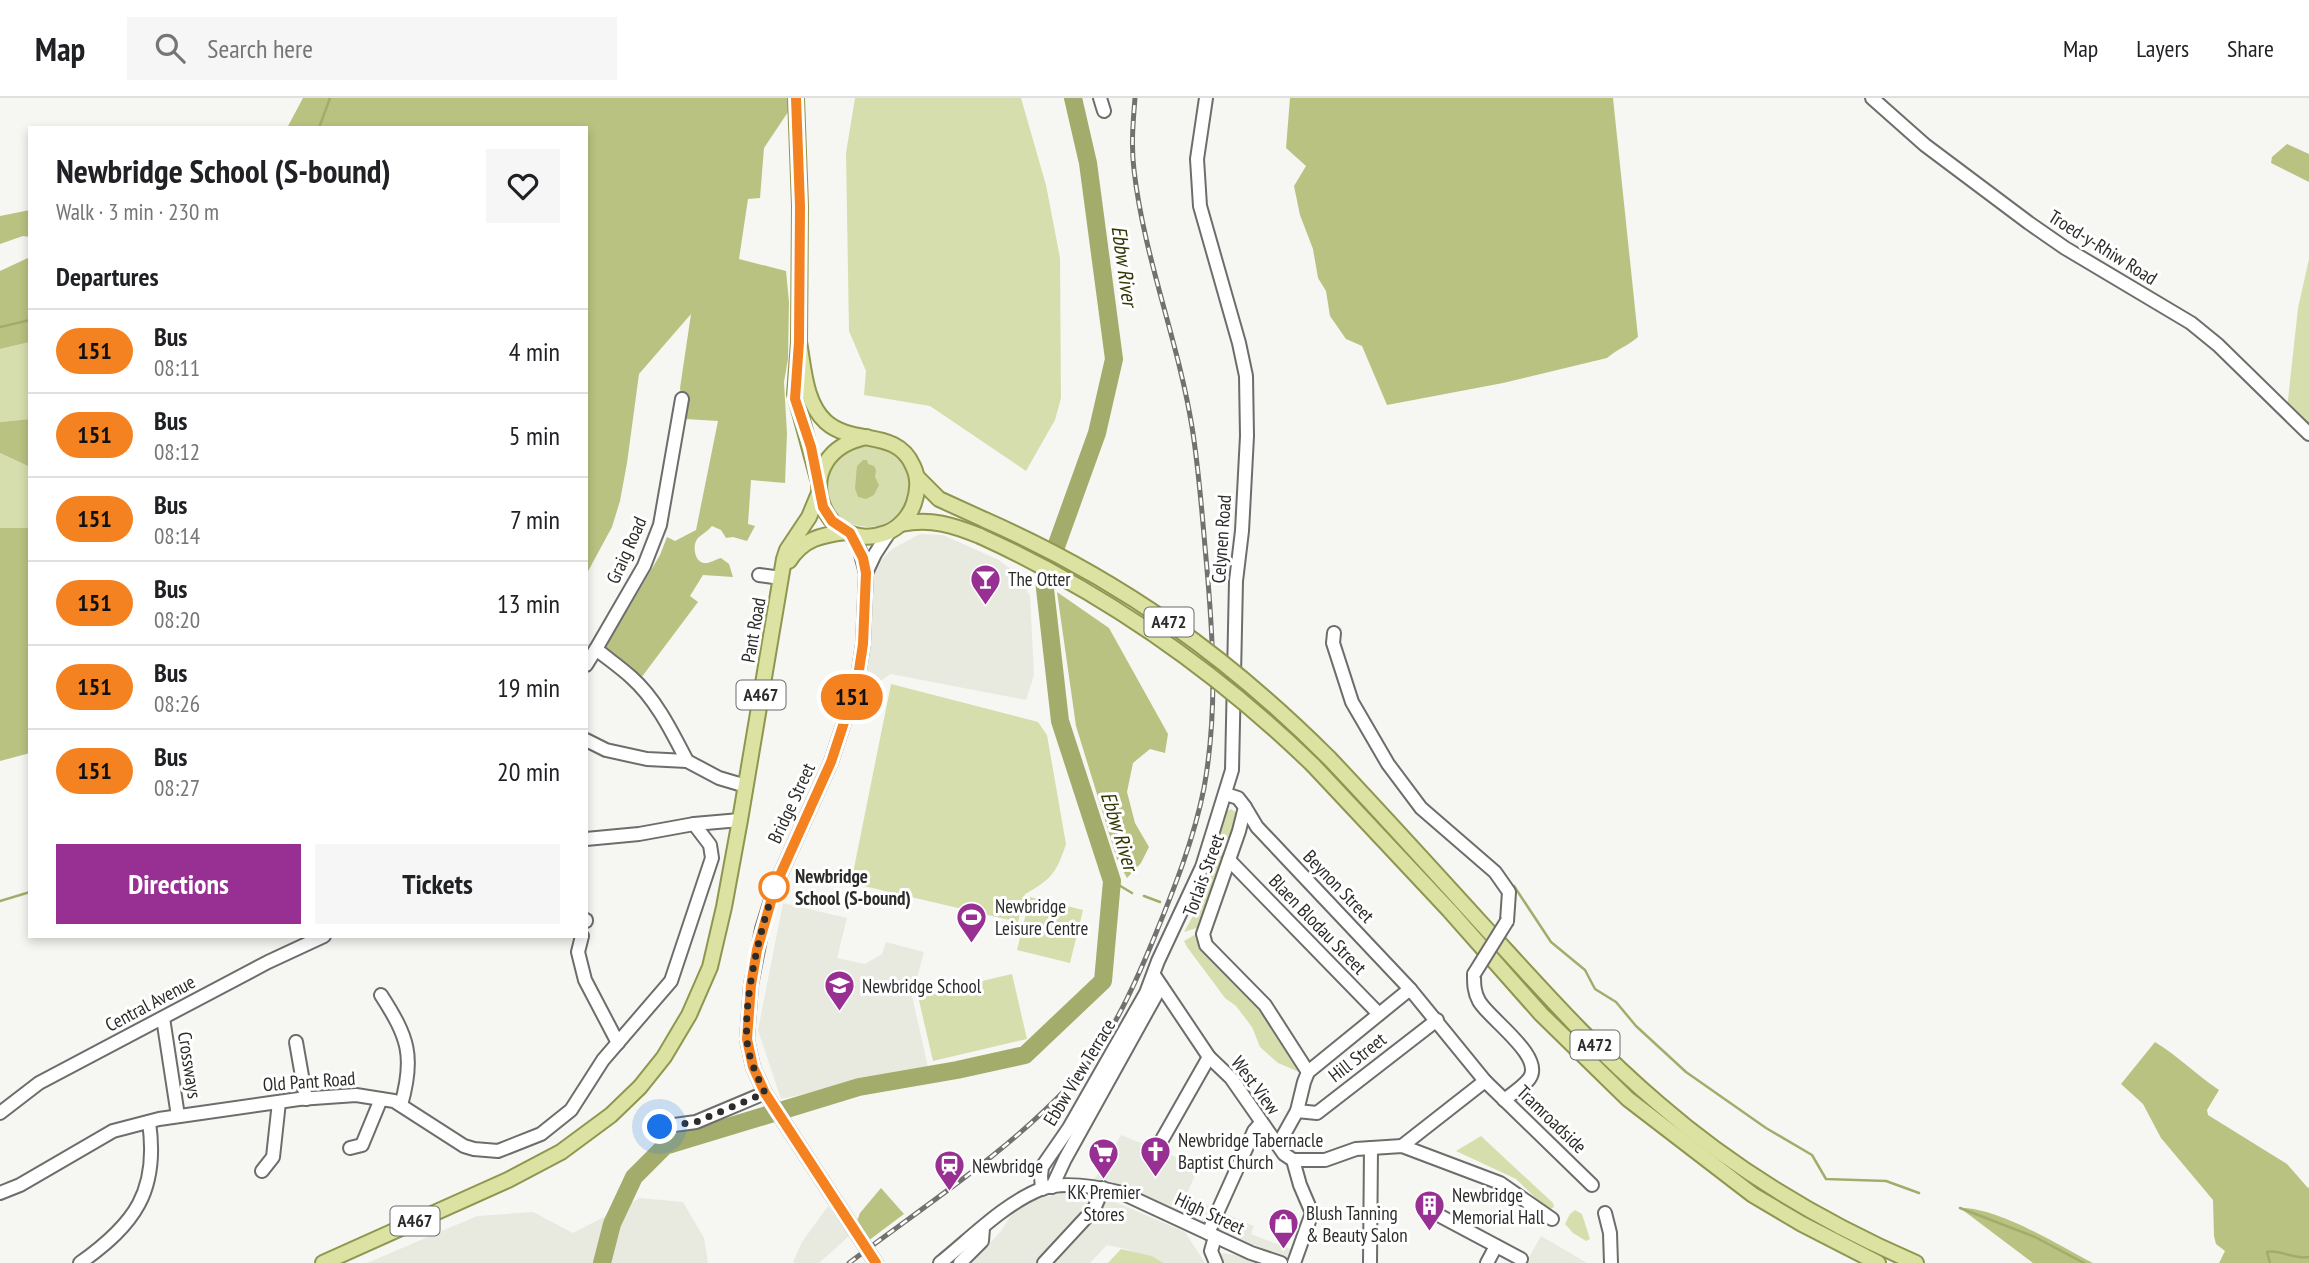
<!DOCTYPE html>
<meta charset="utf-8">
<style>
:root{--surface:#fff;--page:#f6f6f6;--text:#202124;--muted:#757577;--line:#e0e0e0;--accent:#982f92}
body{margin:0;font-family:"PT Sans Narrow",sans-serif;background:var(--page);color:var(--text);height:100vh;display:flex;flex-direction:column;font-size:26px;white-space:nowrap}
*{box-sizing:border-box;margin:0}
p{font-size:23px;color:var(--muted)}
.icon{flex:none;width:38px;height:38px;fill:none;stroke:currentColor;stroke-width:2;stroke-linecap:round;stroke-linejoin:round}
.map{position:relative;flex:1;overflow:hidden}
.sheet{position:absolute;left:28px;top:28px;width:560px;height:812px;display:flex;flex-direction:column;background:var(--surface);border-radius:0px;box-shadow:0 4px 10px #0003}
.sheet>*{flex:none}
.badge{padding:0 14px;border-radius:23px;font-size:24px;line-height:46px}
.you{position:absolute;width:35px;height:35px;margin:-18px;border:5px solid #fff;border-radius:50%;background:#1a73e8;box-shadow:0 0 0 10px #1a73e833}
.map>.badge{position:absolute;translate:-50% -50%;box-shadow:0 0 0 4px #fff}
h2{padding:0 28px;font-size:26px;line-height:63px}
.round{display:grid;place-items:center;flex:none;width:74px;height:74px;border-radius:0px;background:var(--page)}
.headline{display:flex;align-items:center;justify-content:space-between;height:119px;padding:0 28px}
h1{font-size:33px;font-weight:800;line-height:52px}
.action{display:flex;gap:14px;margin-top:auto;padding:14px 28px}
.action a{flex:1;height:80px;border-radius:0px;background:var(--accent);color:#fff;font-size:28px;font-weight:800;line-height:80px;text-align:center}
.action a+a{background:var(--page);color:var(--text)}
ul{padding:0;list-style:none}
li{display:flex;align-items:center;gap:21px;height:84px;padding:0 28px;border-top:2px solid var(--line)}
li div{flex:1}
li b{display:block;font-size:26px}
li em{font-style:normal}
li .badge{min-width:77px;font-weight:700;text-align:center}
header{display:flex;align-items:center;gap:42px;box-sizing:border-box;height:98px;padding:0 35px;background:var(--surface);border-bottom:2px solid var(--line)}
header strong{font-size:33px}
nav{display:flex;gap:38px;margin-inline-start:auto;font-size:24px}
.search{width:490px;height:63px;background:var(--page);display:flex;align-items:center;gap:18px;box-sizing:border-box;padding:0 24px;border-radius:0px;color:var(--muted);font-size:26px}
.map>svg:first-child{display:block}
</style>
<header>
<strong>Map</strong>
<div class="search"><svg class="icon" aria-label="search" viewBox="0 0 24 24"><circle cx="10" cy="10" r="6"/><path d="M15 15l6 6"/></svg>Search here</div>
<nav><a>Map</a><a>Layers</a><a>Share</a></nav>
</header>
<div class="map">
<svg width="2309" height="1165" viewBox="0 0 2309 1165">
<rect width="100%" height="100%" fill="#f6f7f3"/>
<g fill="#e8eadf">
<polygon points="920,436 943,437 999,462 1013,473 1030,497 1034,577 1026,602 891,576 866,592 872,480 883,460 892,451"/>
<polygon points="783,805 847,820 837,860 865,866 882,856 886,844 924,854 912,898 928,969 781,1001 758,932"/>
<polygon points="1121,1037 1199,1068 1186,1098 1254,1128 1251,1136 1293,1152 1289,1160 1223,1137 1092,1085"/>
<polygon points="1070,1094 1111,1102 1185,1134 1205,1165 1163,1165 1126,1151 1107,1147 1090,1165 971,1165 1001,1133 1014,1113 1025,1106 1043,1099"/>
<polygon points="640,1100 683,1104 704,1140 708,1165 367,1165 477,1118 533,1114 573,1135"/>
<polygon points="828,1108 849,1138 819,1165 795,1165 793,1164 802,1144"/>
<polygon points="1541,1138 1587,1165 1526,1165"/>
<polygon points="1223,1155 1247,1159 1263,1165 1221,1165 1219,1158"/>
</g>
<g fill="#d7dead">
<polygon points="855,0 1021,0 1046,87 1060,160 1061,300 1055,322 1026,373 930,308 864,297 866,273 849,233 846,55"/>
<polygon points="2309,161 2309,330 2287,311 2298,210"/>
<polygon points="30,244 30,321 0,324 0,251"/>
<circle cx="868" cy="388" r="41"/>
<polygon points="0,355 30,369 30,430 0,430"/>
<path d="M891,586L1038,624L1047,637L1066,746C1057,774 1051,782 1025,796L1018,824L851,785Z"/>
<polygon points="1231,711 1238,716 1234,733 1214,755 1227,713"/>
<polygon points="1231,745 1200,829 1184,834 1194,816 1196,817 1203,806 1196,803 1208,771"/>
<polygon points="1030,799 1083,812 1070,865 1017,852"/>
<path d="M1198,835C1236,879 1274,921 1299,974L1278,965L1260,949L1252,929L1236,908L1225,900L1187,849L1184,843Z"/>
<polygon points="1012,876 1027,941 933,963 918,898"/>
<polygon points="1481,1038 1553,1105 1554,1109 1548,1112 1516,1081 1456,1053"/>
<polygon points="1575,1112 1582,1116 1590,1141 1586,1143 1573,1135 1565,1126 1570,1116"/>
<polygon points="1121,1151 1152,1158 1163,1165 1108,1165"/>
</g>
<g fill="#bac281">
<path d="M303,0H788V14L764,50L760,100L748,101L739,161L786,173L789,204L788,261L784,284L787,336L785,385L751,382L748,426L755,428L747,443L733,439L726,440L721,432L712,428C708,433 702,436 698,440C692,446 694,464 704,465C709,466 716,461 721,460L729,466L733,479L703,477L690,498L698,504L641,580L605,550L660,457L667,439L675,443L696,432L718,323L685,321L680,290L691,216L639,276L627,365L620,403L612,429L586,477V30H287Z"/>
<path d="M1290,0H1613L1638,239C1628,248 1617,251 1607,260L1503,285L1387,307L1362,248L1346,241L1330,218L1326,193L1318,180L1313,151L1300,117L1294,88L1306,68L1286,50Z"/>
<polygon points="2287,46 2309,56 2309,84 2271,65 2272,59"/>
<polygon points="30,112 30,139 23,138 0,146 0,118"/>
<polygon points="30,159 30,244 0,251 0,173"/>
<polygon points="30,321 30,369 0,355 0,324"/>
<polygon points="863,362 867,362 868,366 874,368 876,372 875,379 879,387 874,397 866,401 858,399 855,390 857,368"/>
<polygon points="0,430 30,430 30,655 0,663"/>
<polygon points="1057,494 1109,530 1168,636 1165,655 1150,651 1133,665 1127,694 1135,725 1149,749 1141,765 1127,780 1117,761 1076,628"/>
<path d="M2155,944C2178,958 2197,977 2219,992L2207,1012L2208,1017L2287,1066L2308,1090L2309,1089V1165H2219L2225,1153L2216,1146L2214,1138L2213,1102L2161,1040L2143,1006L2121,986Z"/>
<polygon points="881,1090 904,1116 868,1143 857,1123 860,1115"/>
<path d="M1960,1110C1998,1109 2058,1147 2093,1165H2033Z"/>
</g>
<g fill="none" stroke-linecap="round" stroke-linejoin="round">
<g stroke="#a4ac6c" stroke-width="2.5">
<polyline points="319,30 330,0"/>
<polyline points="0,229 30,222"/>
<polyline points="1112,783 1132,795"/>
<polyline points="1514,788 1551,844 1585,872 1595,891 1616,904 1636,928 1686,974 1766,1030 1812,1057 1826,1081 1886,1083 1919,1095"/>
<polyline points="1144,798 1160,804"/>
<polyline points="0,803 30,794"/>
<polyline points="1960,1110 2035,1139 2084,1165"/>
<path d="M2270,1165L2267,1154C2280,1151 2293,1162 2309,1159"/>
</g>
<polyline stroke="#a4ac6c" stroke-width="18" points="602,1165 612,1126 634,1079 665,1048 859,989 957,972 1025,957 1103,883 1112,783 1060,623 1044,482 1097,335 1114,261 1088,65 1073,0"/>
<defs>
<g id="minor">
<polyline points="1100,0 1104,13"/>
<polyline points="1872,0 1925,47 2029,125 2065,150 2191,225 2218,247 2309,336"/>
<path d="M682,301L660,427L644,468L596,551C607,560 620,569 631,579C656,601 672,634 687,663"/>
<polyline points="850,435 860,453 866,475 863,546 857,585 831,664 776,786 762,831 751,887 747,941 753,969 765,995 876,1165"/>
<polyline points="866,475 875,456 890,433"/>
<polyline points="759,477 781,480"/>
<polyline points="1334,535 1333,545 1352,604 1388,666 1421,710 1495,774 1509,794 1507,823"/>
<polyline points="586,567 596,551"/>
<polyline points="586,642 606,652 647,661 687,663 719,680 746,688"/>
<polyline points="1226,696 1238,700 1245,709 1239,733 1203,836 1206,847 1265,907 1308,974 1304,984 1297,1013 1278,1047"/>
<polyline points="1245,709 1257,729 1410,891 1485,983 1592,1087"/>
<polyline points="586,741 639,736 694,726"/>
<polyline points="1229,762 1379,916"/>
<polyline points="586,823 586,822"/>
<polyline points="582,838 578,854 585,882 618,945"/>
<path d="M1474,876C1474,886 1474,894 1479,903C1489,921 1546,959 1529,981C1523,989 1512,996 1504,1002"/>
<polyline points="1154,877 1209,959 1231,980 1284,1056 1293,1062 1300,1087 1312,1115 1294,1165"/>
<path d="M381,897C408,939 415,958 401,1007"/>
<polyline points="163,920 178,1018"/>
<polyline points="296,944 306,1001"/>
<polyline points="1308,974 1410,891"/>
<polyline points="1297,1013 1317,1015 1437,922"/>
<polyline points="0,1015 39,985 268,864 324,838"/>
<polyline points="660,1029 696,1024 765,995"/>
<polyline points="1159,1047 1209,959"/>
<polyline points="1402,1048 1485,983"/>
<polyline points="350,1050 362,1047 381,1001"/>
<polyline points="1293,1062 1325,1062 1356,1051 1402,1048 1500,1085 1552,1121"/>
<polyline points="262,1073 273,1059 279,1004"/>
<polyline points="1052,1089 1065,1061 1161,888"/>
<polyline points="1042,1091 1041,1078 1042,1069 1069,1030 1146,895 1158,863 1202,769 1232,672 1236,483 1242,433 1247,338 1246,278 1239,245 1200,108 1197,61 1206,0"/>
<polyline points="0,1095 20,1087 113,1033 159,1021 299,1001 356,997 394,1003 464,1048 474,1051 498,1053 541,1036 571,1012 603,962 671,883 712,760 710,747 694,726 740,722"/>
<polyline points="1427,1111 1521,1161"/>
<polyline points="1605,1115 1610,1135 1611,1165"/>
<polyline points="1208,1135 1254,1033 1261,1025"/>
<polyline points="1215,1139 1211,1153 1216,1165"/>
<path d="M80,1165C135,1126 159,1093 149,1024"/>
<path d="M940,1165C970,1141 1005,1105 1041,1091C1064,1083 1098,1089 1122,1095L1251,1155L1281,1165"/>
<polyline points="960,1165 982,1143 983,1130"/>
<polyline points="1044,1165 1094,1111 1103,1090"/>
<polyline points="1370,1165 1371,1050"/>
<polyline points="1487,1165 1496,1148"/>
</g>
<g id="major">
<polyline points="796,0 800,108 799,244 795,296 818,381"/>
<path d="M799,244C804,271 805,305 826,324C853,348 897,330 913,368C919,380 918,393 914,405C910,418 899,430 886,435C820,459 785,355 867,339"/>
<polyline points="917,379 939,401 985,422"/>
<path d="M901,426C931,420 953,427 980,438"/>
<path d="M789,463C803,441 821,437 846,434"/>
<path d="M1329,660C1380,714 1430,769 1480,824C1538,887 1594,951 1659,1006C1735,1072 1824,1125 1916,1165"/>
<polyline points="1313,667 1449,812 1541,916 1628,1001 1753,1097 1802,1126 1878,1165"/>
<polyline points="323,1165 508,1082 561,1054 611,1017 640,989 664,959 689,917 710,869 724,809 740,722 784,461 787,452 809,419 819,395"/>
</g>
</defs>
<use href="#minor" stroke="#6d6e6b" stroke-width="16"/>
<use href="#major" stroke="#8f964f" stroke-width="18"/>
<use href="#minor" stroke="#fff" stroke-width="12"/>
<use href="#major" stroke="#dce2a1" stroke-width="14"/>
<defs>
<path id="rail" d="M849,1165C924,1108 1004,1057 1069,988C1108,947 1133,891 1154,840C1174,791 1194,741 1204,690C1218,613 1213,537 1206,460C1202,416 1199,372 1192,329C1178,242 1144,160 1134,72C1131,48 1133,24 1135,0"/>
</defs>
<use href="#rail" stroke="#71716f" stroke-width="5"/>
<use href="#rail" stroke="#fff" stroke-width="2.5" stroke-dasharray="8" stroke-linecap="butt"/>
<defs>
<polyline id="minor-bridge" points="1474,876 1507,823"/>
<g id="major-bridge">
<path d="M985,422C1119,481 1226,557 1329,660"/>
<path d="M980,438C1105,495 1215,572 1313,667"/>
</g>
</defs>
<use href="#minor-bridge" stroke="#6d6e6b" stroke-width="16" stroke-linecap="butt"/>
<use href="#major-bridge" stroke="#8f964f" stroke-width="18" stroke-linecap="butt"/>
<use href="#minor-bridge" stroke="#fff" stroke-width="12"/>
<use href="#major-bridge" stroke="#dce2a1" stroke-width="14"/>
</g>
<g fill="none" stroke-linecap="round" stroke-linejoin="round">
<defs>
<polyline id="line" points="796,0 800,108 799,244 795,301 811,349 823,409 832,423 850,435 863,460 866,475 863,546 857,585 831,664 776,786 757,852 751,887 747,941 753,969 765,995 876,1165"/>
</defs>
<use href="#line" stroke="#fff" stroke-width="16"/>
<use href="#line" stroke="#f58220" stroke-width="10"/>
<path stroke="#2c2c2b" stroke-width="7" stroke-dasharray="0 12.6" d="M660,1029L696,1024L765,995C758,980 751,966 748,950C741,907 761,827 776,786L774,789"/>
</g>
<defs>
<symbol id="bar-pin" viewBox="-11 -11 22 30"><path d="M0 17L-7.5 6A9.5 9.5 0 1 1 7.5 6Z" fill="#982f92" stroke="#fff"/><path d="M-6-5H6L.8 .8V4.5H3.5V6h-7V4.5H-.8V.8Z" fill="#fff"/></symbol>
<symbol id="stadium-pin" viewBox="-11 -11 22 30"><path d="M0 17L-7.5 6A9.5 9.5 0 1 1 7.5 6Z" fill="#982f92" stroke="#fff"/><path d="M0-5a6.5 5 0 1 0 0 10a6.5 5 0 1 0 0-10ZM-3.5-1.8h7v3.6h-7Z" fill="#fff"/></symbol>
<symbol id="school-pin" viewBox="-11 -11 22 30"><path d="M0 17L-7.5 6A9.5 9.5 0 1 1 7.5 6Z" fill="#982f92" stroke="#fff"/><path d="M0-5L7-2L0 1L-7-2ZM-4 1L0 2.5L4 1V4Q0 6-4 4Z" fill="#fff"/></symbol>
<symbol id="church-pin" viewBox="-11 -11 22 30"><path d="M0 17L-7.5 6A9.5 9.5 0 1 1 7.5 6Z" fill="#982f92" stroke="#fff"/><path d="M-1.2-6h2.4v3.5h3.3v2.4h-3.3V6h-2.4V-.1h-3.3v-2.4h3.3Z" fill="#fff"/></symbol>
<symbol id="supermarket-pin" viewBox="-11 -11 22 30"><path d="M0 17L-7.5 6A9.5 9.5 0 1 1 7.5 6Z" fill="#982f92" stroke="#fff"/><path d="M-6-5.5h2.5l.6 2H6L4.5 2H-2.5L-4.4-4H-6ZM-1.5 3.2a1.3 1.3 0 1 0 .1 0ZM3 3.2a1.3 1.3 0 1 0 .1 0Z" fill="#fff"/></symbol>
<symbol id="station-pin" viewBox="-11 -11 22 30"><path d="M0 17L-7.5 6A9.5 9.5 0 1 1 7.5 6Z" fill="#982f92" stroke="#fff"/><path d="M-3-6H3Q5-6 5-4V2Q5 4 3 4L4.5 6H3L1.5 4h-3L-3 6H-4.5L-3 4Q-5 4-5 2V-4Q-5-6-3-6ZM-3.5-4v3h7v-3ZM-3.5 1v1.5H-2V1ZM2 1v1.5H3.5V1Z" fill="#fff"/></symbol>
<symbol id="building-pin" viewBox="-11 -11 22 30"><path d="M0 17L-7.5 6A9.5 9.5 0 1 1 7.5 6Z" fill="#982f92" stroke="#fff"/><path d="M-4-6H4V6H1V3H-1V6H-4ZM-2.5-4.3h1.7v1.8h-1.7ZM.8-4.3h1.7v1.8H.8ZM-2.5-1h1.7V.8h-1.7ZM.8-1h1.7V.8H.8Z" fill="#fff"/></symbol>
<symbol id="shop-pin" viewBox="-11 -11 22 30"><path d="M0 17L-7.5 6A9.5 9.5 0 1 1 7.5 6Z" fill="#982f92" stroke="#fff"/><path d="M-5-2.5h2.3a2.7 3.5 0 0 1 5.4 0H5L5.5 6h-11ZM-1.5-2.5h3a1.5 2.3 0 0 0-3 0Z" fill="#fff"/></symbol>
</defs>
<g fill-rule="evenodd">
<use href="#bar-pin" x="968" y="464" width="35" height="47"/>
<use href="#stadium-pin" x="954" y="802" width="35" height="47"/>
<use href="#school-pin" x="822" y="870" width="35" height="47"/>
<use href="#church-pin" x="1138" y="1036" width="35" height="47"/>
<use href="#supermarket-pin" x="1086" y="1038" width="35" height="47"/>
<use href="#station-pin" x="932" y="1050" width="35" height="47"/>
<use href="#building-pin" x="1412" y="1090" width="35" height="47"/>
<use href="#shop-pin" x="1266" y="1108" width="35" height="47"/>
</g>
<circle fill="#fff" stroke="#f58220" stroke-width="3.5" cx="774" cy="789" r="14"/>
<g text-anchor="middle" stroke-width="6" stroke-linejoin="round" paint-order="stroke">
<g fill="#fff" stroke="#6b6b6b" stroke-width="2">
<rect x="1144.5" y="509.5" width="49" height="29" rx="5"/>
<rect x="736.5" y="582.5" width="49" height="29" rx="5"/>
<rect x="1570.5" y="932.5" width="49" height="29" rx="5"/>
<rect x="390.5" y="1108.5" width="49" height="29" rx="5"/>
</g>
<g font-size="18" font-weight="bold" fill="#2c2c2b">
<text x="1169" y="530">A472</text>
<text x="761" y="603">A467</text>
<text x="1595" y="953">A472</text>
<text x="415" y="1129">A467</text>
</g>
<g font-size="19" fill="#2c2c2b" stroke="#fff">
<text transform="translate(2103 149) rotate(32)" y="7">Troed-y-Rhiw Road</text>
<text transform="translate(1221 441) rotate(-86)" y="7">Celynen Road</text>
<text transform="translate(626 452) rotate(-66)" y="7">Graig Road</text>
<text transform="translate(753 532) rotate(-80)" y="7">Pant Road</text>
<text transform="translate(791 705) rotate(-65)" y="7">Bridge Street</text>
<text transform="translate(1203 777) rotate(-70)" y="7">Torlais Street</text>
<text transform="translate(1339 788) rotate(46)" y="7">Beynon Street</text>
<text transform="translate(1318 826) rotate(46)" y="7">Blaen Blodau Street</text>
<text transform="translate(150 905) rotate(-28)" y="7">Central Avenue</text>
<text transform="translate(1357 959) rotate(-38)" y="7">Hill Street</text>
<text transform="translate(190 967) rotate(81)" y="7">Crossways</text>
<text transform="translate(1079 974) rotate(-59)" y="7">Ebbw View Terrace</text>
<text transform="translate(309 983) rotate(-4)" y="7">Old Pant Road</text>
<text transform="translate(1256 987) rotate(53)" y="7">West View</text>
<text transform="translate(1552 1021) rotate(44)" y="7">Tramroadside</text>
<text transform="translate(1210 1115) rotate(25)" y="7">High Street</text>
</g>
<g font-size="19" fill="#2c2c2b" stroke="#fff" text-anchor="start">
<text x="1008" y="488">The Otter</text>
<text x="995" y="815">Newbridge<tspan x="995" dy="22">Leisure Centre</tspan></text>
<text x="862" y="895">Newbridge School</text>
<text x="1178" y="1049">Newbridge Tabernacle<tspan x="1178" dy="22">Baptist Church</tspan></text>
<text x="972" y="1075">Newbridge</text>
<text x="1104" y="1101" text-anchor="middle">KK Premier<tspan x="1104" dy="22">Stores</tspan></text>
<text x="1452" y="1104">Newbridge<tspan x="1452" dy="22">Memorial Hall</tspan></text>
<text x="1306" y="1122">Blush Tanning<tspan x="1306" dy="22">&amp; Beauty Salon</tspan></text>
</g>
<g font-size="19" font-weight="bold" fill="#2c2c2b" stroke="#fff" text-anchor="start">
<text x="795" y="785">Newbridge<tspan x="795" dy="22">School (S-bound)</tspan></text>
</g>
<g font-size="21" font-style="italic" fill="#343805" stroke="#fff">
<text transform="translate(1124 168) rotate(82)" y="7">Ebbw River</text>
<text transform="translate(1119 733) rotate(73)" y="7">Ebbw River</text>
</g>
</g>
</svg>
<div class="you" style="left:660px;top:1029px"></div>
<b class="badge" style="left:852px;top:599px;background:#f58220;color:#111">151</b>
<section class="sheet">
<div class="headline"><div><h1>Newbridge School (S-bound)</h1><p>Walk · 3 min · 230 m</p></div><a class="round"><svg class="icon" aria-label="heart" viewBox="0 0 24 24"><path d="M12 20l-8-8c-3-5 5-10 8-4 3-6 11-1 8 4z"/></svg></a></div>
<h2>Departures</h2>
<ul>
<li><span class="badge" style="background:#f58220;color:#111">151</span><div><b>Bus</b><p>08:11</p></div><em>4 min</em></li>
<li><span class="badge" style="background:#f58220;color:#111">151</span><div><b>Bus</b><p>08:12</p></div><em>5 min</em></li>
<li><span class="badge" style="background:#f58220;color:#111">151</span><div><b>Bus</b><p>08:14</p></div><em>7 min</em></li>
<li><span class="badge" style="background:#f58220;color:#111">151</span><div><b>Bus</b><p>08:20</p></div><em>13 min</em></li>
<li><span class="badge" style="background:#f58220;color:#111">151</span><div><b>Bus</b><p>08:26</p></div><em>19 min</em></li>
<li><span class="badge" style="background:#f58220;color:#111">151</span><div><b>Bus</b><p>08:27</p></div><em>20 min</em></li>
</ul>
<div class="action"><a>Directions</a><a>Tickets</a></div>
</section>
</div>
